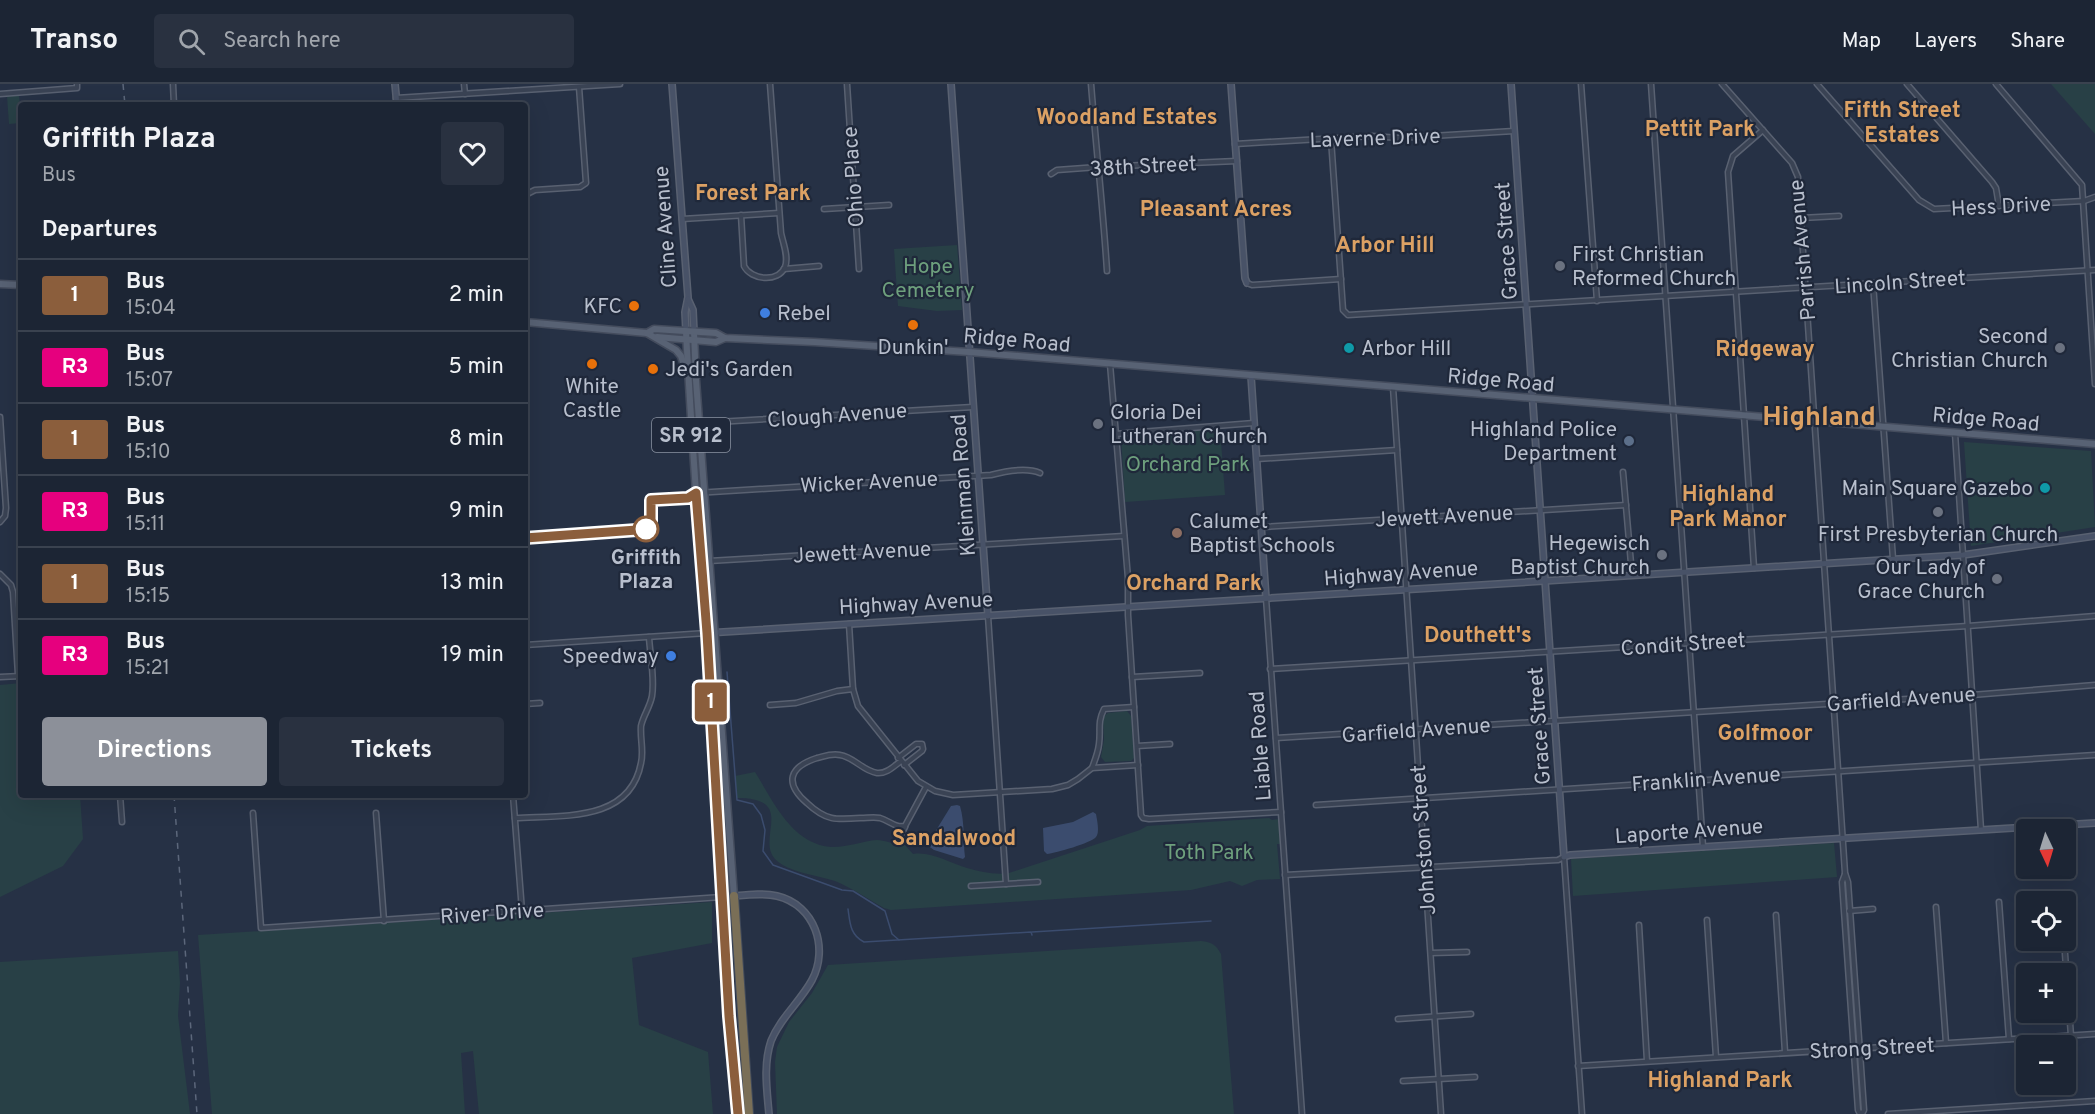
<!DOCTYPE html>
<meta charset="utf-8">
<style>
:root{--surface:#1c2534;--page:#293140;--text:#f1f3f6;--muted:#a0a5ac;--line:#3a424f;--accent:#8c9099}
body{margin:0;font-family:Overpass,sans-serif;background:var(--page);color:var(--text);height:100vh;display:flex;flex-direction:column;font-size:22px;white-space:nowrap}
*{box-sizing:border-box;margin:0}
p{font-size:20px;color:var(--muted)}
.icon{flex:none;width:33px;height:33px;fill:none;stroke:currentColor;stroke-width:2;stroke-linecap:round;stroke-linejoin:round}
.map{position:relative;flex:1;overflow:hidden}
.panel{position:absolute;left:18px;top:18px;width:510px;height:696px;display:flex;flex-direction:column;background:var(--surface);border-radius:6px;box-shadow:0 6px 24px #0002,0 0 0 2px var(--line)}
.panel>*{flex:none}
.badge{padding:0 12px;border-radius:4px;font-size:21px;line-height:39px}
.needle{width:39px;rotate:176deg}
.tools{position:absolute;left:2016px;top:735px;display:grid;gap:12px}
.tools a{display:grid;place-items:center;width:60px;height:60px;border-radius:6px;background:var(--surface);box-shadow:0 6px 24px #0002,0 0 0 2px var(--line);font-size:30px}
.map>.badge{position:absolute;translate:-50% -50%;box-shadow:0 0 0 3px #fff}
h2{padding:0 24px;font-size:22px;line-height:54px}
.round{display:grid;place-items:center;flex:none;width:63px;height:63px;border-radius:6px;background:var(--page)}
.summary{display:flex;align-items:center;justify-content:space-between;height:102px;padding:0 24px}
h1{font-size:28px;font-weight:700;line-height:45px}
.cta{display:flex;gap:12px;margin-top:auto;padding:12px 24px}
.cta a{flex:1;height:69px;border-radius:6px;background:var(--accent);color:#fff;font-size:24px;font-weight:700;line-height:69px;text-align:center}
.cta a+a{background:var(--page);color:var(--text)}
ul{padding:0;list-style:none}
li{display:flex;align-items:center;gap:18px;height:72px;padding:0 24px;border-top:2px solid var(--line)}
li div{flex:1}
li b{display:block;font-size:22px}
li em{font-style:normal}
li .badge{min-width:66px;font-weight:700;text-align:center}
header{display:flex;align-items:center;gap:36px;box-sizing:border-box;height:84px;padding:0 30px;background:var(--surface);border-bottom:2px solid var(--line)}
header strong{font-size:28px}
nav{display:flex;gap:33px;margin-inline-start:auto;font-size:21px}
.search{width:420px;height:54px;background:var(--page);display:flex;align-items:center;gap:15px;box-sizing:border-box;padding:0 21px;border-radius:6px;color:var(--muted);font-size:22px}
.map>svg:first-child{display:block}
</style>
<header>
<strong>Transo</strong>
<div class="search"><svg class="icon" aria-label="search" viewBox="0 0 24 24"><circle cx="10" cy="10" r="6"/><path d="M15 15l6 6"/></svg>Search here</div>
<nav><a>Map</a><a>Layers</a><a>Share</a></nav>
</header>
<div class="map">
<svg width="2095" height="1030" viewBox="0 0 2095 1030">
<rect width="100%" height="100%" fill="#263145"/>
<g fill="#284046">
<polygon points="2051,0 2095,0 2095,50"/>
<polygon points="19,11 21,39 9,40 7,12"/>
<polygon points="957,161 962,226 937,227 898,222 894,165"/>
<polygon points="1220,344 1225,411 1125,418 1121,351"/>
<polygon points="1964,358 2091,367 2095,443 1971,462"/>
<polygon points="21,599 21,711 80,711 83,755 63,782 0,813 0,601"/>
<polygon points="1127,627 1131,632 1134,674 1131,677 1105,678 1101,673 1104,656 1103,633 1108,629"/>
<path d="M755,688C773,717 792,760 831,763C846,764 862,757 877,756C885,756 893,761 904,760L913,770C932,767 949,779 967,784C981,788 995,791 1009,789L1140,746L1147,742L1269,734L1272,736L1279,735L1281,760H1277L1280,795L1257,796L1242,802L1230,797L1191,806L891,826L884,824C868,815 852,804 835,797C817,791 789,789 775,775C756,754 797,714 737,714L735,692Z"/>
<polygon points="1834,759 1837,793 1573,812 1571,775"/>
<polygon points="712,818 712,859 632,874 639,941 708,968 713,1030 479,1030 473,967 461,969 465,1030 212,1030 198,851"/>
<path d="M1201,857C1212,858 1216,861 1221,870L1234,1030H777L775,978L777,963L789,938L812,909L828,881Z"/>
<polygon points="178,867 180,899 178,932 190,1030 0,1030 0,878"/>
</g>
<g fill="#3b4c6e">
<path d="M957,721L960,722C965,739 963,757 965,773L963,775L934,766L927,761L951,722Z"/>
<path d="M1093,728L1096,730C1097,736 1100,749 1096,753C1091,759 1056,769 1047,770L1044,767L1043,744L1073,738Z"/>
</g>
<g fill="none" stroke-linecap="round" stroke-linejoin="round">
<g stroke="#3b4c6e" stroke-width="1.5">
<polyline points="727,588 737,716 753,720 761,731 765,746 763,767 773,781 842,806 853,807 885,827 892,850 899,856"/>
<path d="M848,825C850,839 850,851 864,858L1031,848L1032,851"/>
<polyline points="1032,848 1211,837"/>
</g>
<defs>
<g id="street">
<polyline points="173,0 174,21"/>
<polyline points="464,0 465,10"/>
<polyline points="847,0 859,185"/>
<path d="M1091,0C1096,63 1103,124 1107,187"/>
<polyline points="1581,0 1597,217"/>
<polyline points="1651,0 1703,763"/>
<polyline points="1722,0 1792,79 1798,93 1845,789 1848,798 1850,826 1864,1026 1862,1030"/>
<polyline points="1817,0 1919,116 1934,125 2084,117 2095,113"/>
<polyline points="1907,0 1992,98 1996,104 1999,122"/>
<polyline points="1996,0 2082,101 2095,300"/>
<polyline points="0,10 77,4 77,0"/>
<polyline points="396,14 620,0"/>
<polyline points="1331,55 1343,226 1348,231 2095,186"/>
<polyline points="1235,60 1372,52 1399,54 1514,47"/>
<polyline points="1051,90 1057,86 1098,83 1237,77"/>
<polyline points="525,111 535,106 580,103 586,99 579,3"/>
<polyline points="824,125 889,121"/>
<path d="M741,131L744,182C751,196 778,199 785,183C789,173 783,159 781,149L770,0"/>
<polyline points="1801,134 1839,132"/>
<polyline points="682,135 779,129"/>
<polyline points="784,185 819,182"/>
<polyline points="1247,199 1252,201 1341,195"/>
<polyline points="1873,199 1893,475"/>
<polyline points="1110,280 1128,494 1128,531 1141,731 1143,734 1149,735 1281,728"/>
<polyline points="1393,303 1441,1030"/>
<polyline points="0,333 6,424 5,432 0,438"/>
<polyline points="700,339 973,323"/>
<polyline points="1955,349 1981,746"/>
<polyline points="1115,350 1254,339"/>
<polyline points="1257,375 1397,366"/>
<polyline points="1623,388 1632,491"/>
<path d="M696,409L991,391C1006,387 1026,383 1040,389"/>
<polyline points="1262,443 1626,421"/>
<polyline points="709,477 1124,452"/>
<polyline points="1754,484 1728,88 1733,72 1763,46"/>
<polyline points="0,490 11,501 13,508 18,591"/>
<polyline points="1266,514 1302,1030"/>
<polyline points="988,532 1006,800"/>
<polyline points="849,540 853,605 858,622 918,697 935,707 953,711 1052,705 1068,701 1078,695 1092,684 1138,681"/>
<polyline points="525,561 707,549"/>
<polyline points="1270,585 1968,542 2095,532"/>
<polyline points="0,593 21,592"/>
<polyline points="1132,593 1200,589"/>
<polyline points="525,620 540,619"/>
<polyline points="770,621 796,619 837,607 853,605"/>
<polyline points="1276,654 1972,611 2095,601"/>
<polyline points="1137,662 1170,660"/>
<polyline points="898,674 916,660 922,660 923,665 922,667 904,681"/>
<path d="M901,677C893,683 886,690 877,689C863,687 854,673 840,671C832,669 825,672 817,674C789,683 784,699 807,719C826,737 836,736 861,734C867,734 874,733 880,734C890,737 895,744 905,742L926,703"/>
<path d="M1092,684C1095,676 1098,669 1099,660C1101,646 1097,639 1104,625L1134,623"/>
<polyline points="120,711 122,738"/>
<polyline points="513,711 522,827"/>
<polyline points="1316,721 2095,671"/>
<polyline points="253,729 261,844 722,813"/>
<polyline points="376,729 384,837"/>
<path d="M515,734C561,731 630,739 641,679C644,667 640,655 641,642C643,632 650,623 652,612C655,594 650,571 649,553"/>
<polyline points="898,756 905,743"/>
<polyline points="1845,790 1842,798 1858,1026 1860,1030"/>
<polyline points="1285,791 1558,776 1564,773 1582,1030"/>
<polyline points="971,802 1038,798"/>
<polyline points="2062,815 2062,818"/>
<polyline points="1999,818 2009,955"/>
<polyline points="1936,823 1946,959"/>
<polyline points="1849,827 1873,825"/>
<polyline points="1776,831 1785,968"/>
<polyline points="1707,836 1716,973"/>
<polyline points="1639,841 1647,977"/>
<polyline points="2064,856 2071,952"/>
<polyline points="1431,869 1467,868"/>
<polyline points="1398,935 1471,930"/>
<polyline points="1578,982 2095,950"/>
<polyline points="1403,997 1475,993"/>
<polyline points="1888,1030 2095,1017"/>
</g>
<g id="secondary">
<polyline points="395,0 397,21"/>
<polyline points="672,0 688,213 685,228 686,248"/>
<polyline points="951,0 988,532"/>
<polyline points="1231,0 1245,194 1247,199"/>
<polyline points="1511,0 1564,773 1570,771 2095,739"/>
<polyline points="688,215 693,226 694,248"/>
<polyline points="1251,292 1266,514"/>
<polyline points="707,549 1963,471 2095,452"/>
<path d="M723,813C740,812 760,808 777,812C815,821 829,864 812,896C800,918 780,934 771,957C763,981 767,1006 769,1030"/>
</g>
<g id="primary">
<polyline points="0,200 21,201"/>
<polyline points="525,238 647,249 676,266 681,272 686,287"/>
<path d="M686,248C696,436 713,624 723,813"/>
<polyline points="694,248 696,296 734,812"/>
<polyline points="647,249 654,245 716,249 725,254 814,258 969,268 2095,360"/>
<polyline points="657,253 716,258 725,254"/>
</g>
<g id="highway">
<polyline points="734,812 749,1030"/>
<polyline points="723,813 738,1030"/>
</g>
</defs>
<use href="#street" stroke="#596171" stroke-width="7"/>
<use href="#secondary" stroke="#596171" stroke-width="8"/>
<use href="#primary" stroke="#444c5d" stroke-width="9"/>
<use href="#highway" stroke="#424b5b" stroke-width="10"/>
<use href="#street" stroke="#3a4354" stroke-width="4"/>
<use href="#secondary" stroke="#485267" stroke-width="5"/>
<use href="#primary" stroke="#586274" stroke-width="6"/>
<use href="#highway" stroke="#7a6f57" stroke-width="8"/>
<g stroke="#5c677b" stroke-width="1.5" stroke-dasharray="6 6" stroke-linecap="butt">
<polyline points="123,0 125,21"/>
<polyline points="174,711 197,1030"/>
</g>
</g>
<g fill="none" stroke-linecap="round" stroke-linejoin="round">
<defs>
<polyline id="line" points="525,454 651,445 651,416 688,414 696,409 707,549 729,932 738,1030"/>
</defs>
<use href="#line" stroke="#fff" stroke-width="14"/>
<use href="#line" stroke="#8b5e3c" stroke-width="9"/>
</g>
<g fill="#6b7280" stroke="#1f283a" stroke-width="2">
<circle cx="1560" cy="182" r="6"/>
<circle cx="2060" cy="264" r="6"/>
<circle cx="1098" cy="340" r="6"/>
<circle cx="1938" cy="428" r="6"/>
<circle cx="1662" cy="471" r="6"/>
<circle cx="1997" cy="495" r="6"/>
</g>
<g fill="#e8710a" stroke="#1f283a" stroke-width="2">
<circle cx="634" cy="222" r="6"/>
<circle cx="913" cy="241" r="6"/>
<circle cx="592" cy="280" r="6"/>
<circle cx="653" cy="285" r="6"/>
</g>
<g fill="#3f7fe0" stroke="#1f283a" stroke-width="2">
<circle cx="765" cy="229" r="6"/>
<circle cx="671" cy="572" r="6"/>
</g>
<g fill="#0f9aa8" stroke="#1f283a" stroke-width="2">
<circle cx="1349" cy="264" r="6"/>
<circle cx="2045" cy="404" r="6"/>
</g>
<circle fill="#5c6f8a" stroke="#1f283a" stroke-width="2" cx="1629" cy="357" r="6"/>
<circle fill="#fff" stroke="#8b5e3c" stroke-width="3" cx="646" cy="445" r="12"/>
<circle fill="#8d6e63" stroke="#1f283a" stroke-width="2" cx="1177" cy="449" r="6"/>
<g text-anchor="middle" stroke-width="4.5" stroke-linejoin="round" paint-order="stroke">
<rect fill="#1f283a" stroke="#8a92a1" stroke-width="1.5" x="652" y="334" width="78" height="34" rx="4.5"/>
<g font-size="20" font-weight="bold" fill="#b8bfcd">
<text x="691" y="358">SR 912</text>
</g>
<g font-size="21" fill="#b8bfcd" stroke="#1f283a">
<text transform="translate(1375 54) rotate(-2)" y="7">Laverne Drive</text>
<text transform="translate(1143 82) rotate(-3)" y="7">38th Street</text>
<text transform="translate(853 93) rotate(-94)" y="7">Ohio Place</text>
<text transform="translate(2001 122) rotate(-3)" y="7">Hess Drive</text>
<text transform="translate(665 143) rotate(-94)" y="7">Cline Avenue</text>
<text transform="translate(1506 157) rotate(-94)" y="7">Grace Street</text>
<text transform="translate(1802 166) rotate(-95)" y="7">Parrish Avenue</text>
<text transform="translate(1900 198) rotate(-4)" y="7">Lincoln Street</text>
<text transform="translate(1017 256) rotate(5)" y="7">Ridge Road</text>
<text transform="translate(1501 296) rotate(5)" y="7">Ridge Road</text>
<text transform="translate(837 331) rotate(-4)" y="7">Clough Avenue</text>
<text transform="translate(1986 335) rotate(5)" y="7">Ridge Road</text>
<text transform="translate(869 398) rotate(-3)" y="7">Wicker Avenue</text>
<text transform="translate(963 401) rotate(-94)" y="7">Kleinman Road</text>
<text transform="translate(1444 432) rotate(-3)" y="7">Jewett Avenue</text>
<text transform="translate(862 468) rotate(-3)" y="7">Jewett Avenue</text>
<text transform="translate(1401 489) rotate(-4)" y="7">Highway Avenue</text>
<text transform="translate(916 519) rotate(-3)" y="7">Highway Avenue</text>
<text transform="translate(1683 560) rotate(-4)" y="7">Condit Street</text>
<text transform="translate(1901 615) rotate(-4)" y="7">Garfield Avenue</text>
<text transform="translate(1539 642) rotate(-94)" y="7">Grace Street</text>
<text transform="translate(1416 646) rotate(-4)" y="7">Garfield Avenue</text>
<text transform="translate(1260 662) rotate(-94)" y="7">Liable Road</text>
<text transform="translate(1706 695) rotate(-4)" y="7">Franklin Avenue</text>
<text transform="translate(1689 747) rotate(-4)" y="7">Laporte Avenue</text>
<text transform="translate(1423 756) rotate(-94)" y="7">Johnston Street</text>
<text transform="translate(492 829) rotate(-4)" y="7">River Drive</text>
<text transform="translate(1872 964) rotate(-3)" y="7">Strong Street</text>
</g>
<g font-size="21" fill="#b8bfcd" stroke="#1f283a" text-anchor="end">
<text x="1572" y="177" text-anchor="start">First Christian<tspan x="1572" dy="24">Reformed Church</tspan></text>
<text x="622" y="229">KFC</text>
<text x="777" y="236" text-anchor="start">Rebel</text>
<text x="2048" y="259">Second<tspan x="2048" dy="24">Christian Church</tspan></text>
<text x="913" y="270" text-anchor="middle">Dunkin'</text>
<text x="1361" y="271" text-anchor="start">Arbor Hill</text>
<text x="665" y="292" text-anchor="start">Jedi's Garden</text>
<text x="592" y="309" text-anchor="middle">White<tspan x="592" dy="24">Castle</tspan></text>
<text x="1110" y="335" text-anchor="start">Gloria Dei<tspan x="1110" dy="24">Lutheran Church</tspan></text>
<text x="1617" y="352">Highland Police<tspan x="1617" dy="24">Department</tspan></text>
<text x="2033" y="411">Main Square Gazebo</text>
<text x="1189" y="444" text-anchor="start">Calumet<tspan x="1189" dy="24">Baptist Schools</tspan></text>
<text x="1938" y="457" text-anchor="middle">First Presbyterian Church</text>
<text x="1650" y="466">Hegewisch<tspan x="1650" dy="24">Baptist Church</tspan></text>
<text x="1985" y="490">Our Lady of<tspan x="1985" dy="24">Grace Church</tspan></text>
<text x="659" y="579">Speedway</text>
</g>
<g font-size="21" fill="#6ea07d" stroke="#1f283a">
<text x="928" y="189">Hope<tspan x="928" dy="24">Cemetery</tspan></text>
<text x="1188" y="387">Orchard Park</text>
<text x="1209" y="775">Toth Park</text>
</g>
<g font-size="21" font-weight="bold" fill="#b8bfcd" stroke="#1f283a">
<text x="646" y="480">Griffith<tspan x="646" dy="24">Plaza</tspan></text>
</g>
<g font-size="22" font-weight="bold" fill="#dca164" stroke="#1f283a">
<text x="1902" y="33">Fifth Street<tspan x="1902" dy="25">Estates</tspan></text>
<text x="1127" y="40">Woodland Estates</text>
<text x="1700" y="52">Pettit Park</text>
<text x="753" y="116">Forest Park</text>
<text x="1216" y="132">Pleasant Acres</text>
<text x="1385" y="168">Arbor Hill</text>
<text x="1765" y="272">Ridgeway</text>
<text x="1728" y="417">Highland<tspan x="1728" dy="25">Park Manor</tspan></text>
<text x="1194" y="506">Orchard Park</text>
<text x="1478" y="558">Douthett's</text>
<text x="1765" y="656">Golfmoor</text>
<text x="954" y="761">Sandalwood</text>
<text x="1720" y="1003">Highland Park</text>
</g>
<g font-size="27" font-weight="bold" fill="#dca164" stroke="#1f283a">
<text x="1819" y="341">Highland</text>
</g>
</g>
</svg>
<div class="tools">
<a><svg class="needle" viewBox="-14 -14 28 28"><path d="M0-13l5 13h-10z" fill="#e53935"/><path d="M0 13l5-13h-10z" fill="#a0a5ac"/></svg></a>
<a><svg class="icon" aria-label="locate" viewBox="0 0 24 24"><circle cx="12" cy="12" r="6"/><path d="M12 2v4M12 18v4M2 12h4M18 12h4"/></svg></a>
<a>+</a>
<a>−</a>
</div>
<b class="badge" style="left:711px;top:618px;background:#8b5e3c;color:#fff">1</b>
<section class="panel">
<div class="summary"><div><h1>Griffith Plaza</h1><p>Bus</p></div><a class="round"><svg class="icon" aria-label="heart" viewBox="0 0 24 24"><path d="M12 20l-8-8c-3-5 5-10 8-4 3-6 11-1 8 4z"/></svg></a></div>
<h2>Departures</h2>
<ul>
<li><span class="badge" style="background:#8b5e3c;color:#fff">1</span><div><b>Bus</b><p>15:04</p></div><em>2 min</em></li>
<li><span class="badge" style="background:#e6007e;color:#fff">R3</span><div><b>Bus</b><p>15:07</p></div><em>5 min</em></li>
<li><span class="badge" style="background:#8b5e3c;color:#fff">1</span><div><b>Bus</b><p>15:10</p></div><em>8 min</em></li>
<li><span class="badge" style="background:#e6007e;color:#fff">R3</span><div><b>Bus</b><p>15:11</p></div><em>9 min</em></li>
<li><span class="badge" style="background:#8b5e3c;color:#fff">1</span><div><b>Bus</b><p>15:15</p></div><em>13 min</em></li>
<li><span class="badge" style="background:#e6007e;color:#fff">R3</span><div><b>Bus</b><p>15:21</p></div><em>19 min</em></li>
</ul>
<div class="cta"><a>Directions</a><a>Tickets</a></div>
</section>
</div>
